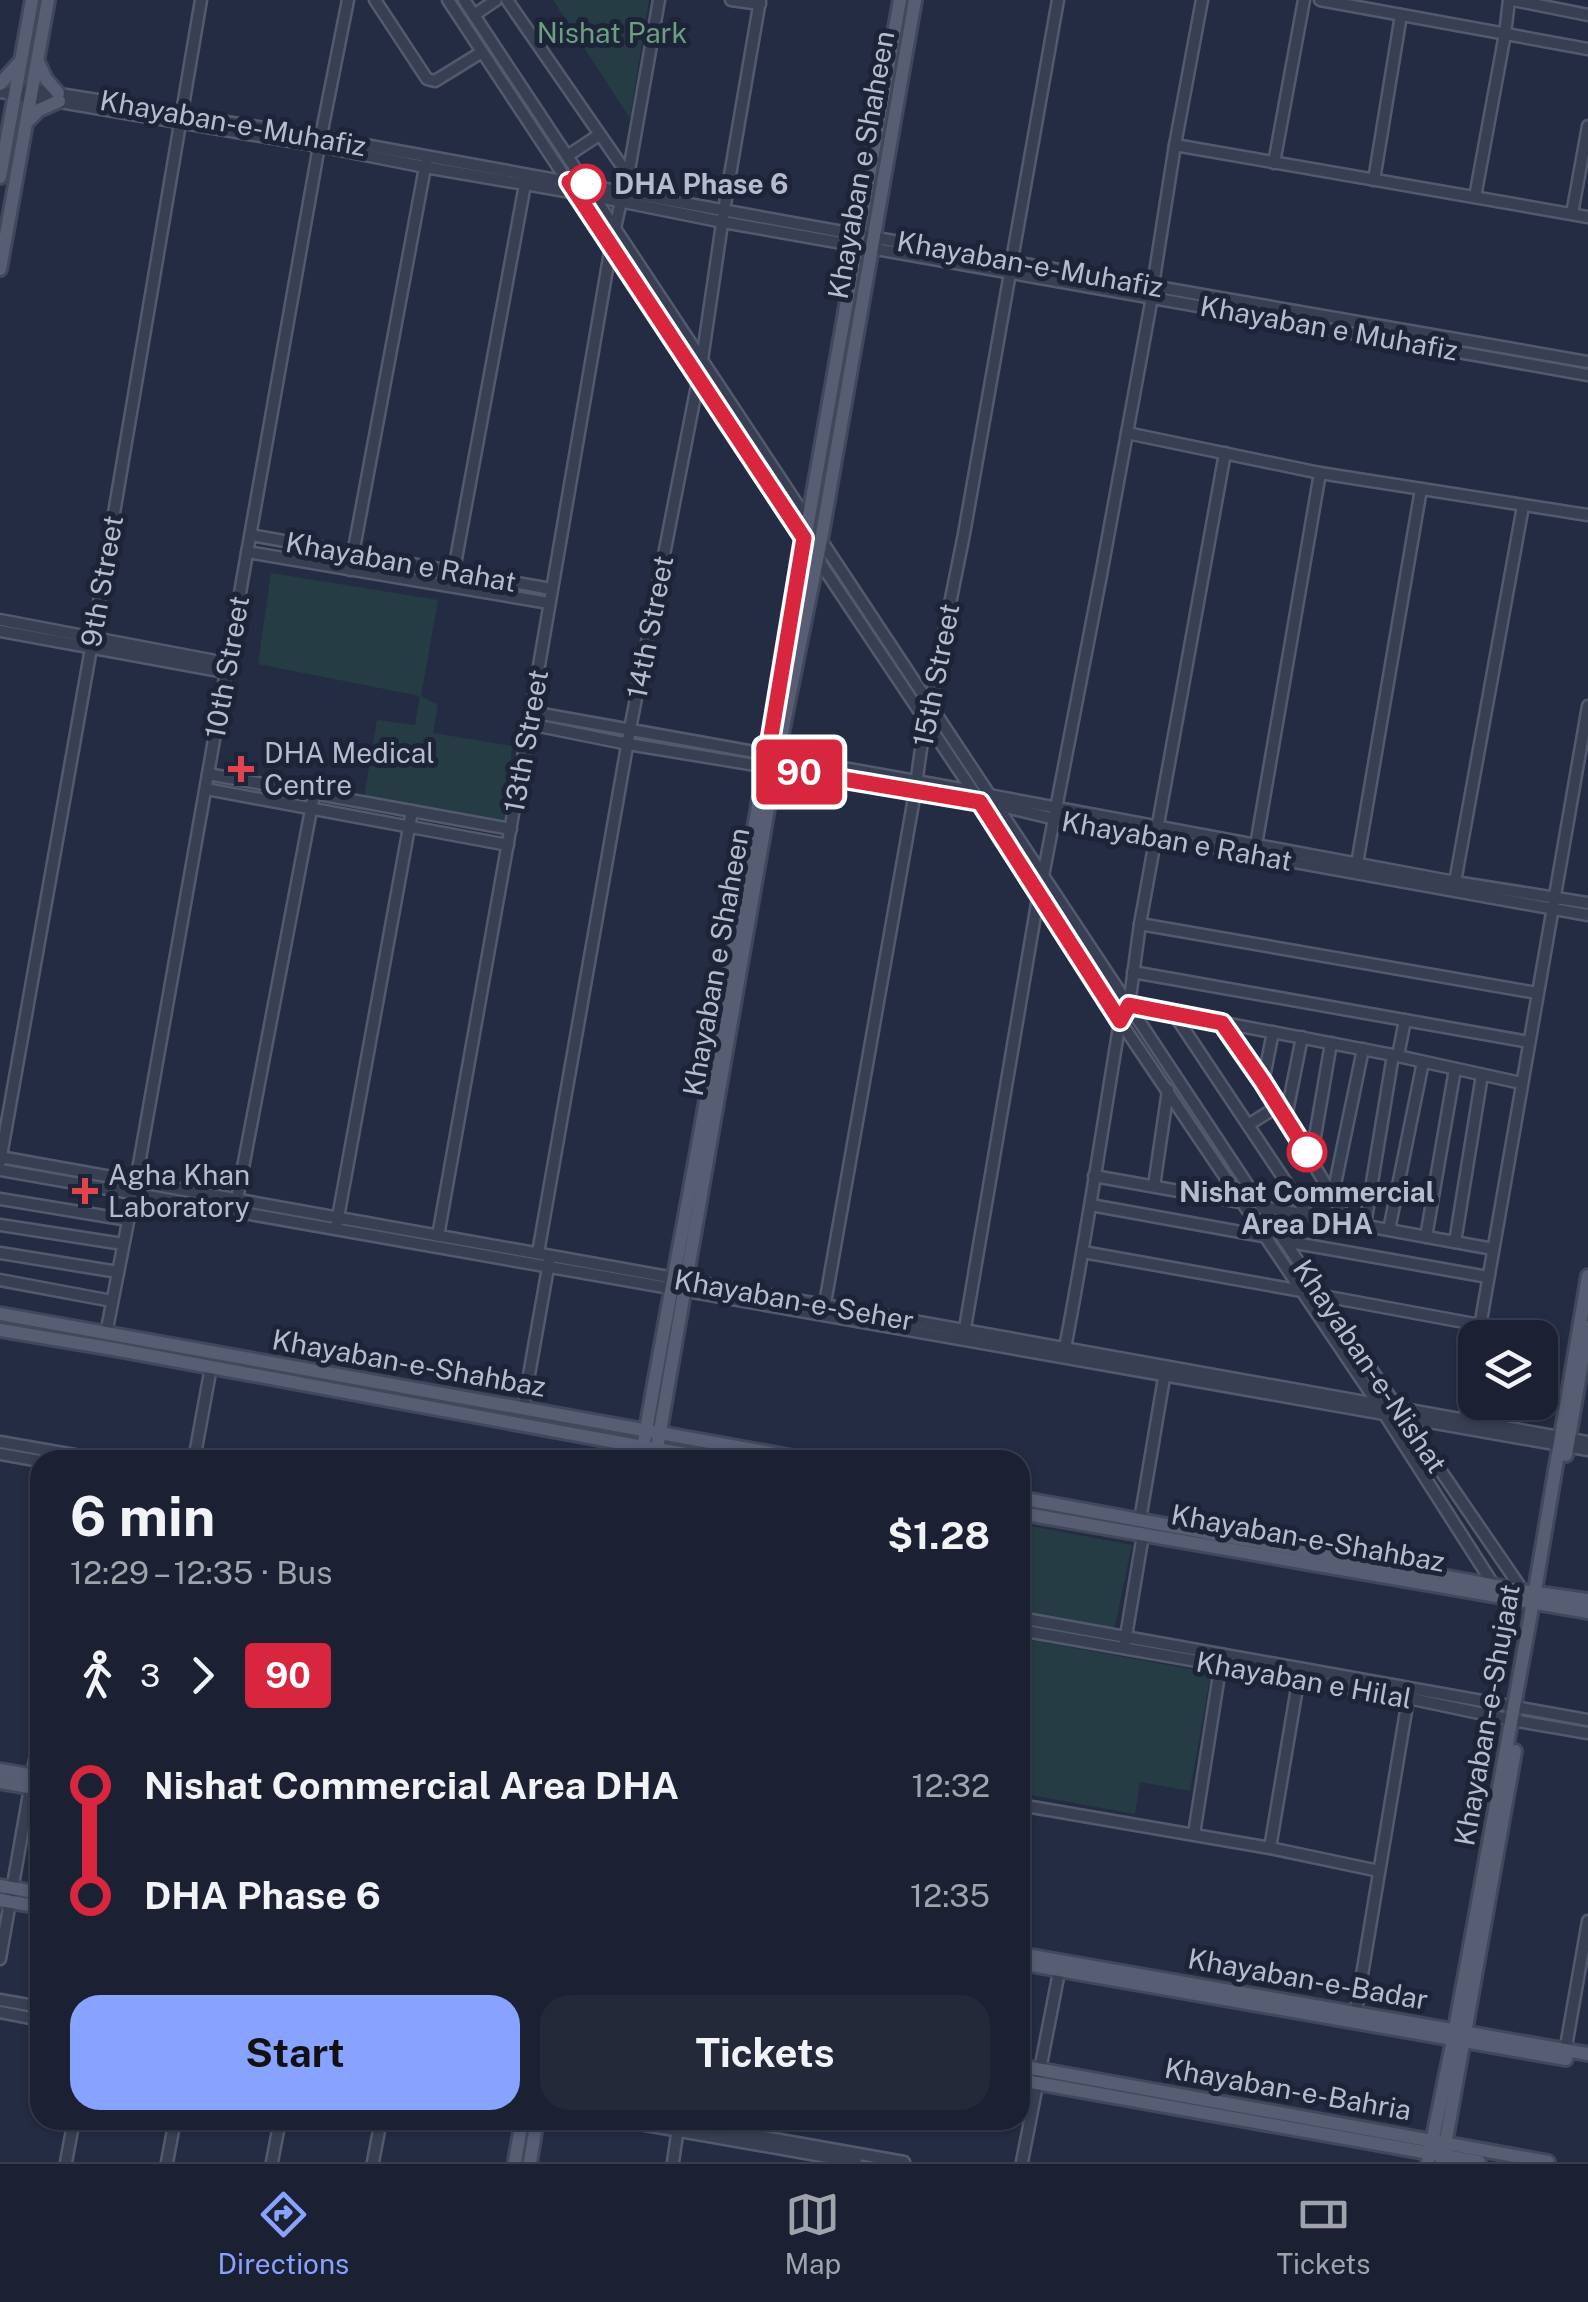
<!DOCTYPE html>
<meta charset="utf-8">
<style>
:root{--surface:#1b2132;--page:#24293a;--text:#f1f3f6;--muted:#a0a3ac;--line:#393e4d;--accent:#88a2ff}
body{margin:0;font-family:"Public Sans",sans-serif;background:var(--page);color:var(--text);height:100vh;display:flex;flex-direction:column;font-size:38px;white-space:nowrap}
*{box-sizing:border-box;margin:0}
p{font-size:32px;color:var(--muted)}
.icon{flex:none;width:55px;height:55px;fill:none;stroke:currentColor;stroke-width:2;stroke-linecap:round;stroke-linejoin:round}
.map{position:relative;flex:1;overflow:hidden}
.side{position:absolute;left:30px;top:1450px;width:1000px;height:680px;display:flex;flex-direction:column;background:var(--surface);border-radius:30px;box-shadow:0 2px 8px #0004,0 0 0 2px var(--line)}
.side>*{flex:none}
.badge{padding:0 20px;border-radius:8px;font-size:35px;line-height:65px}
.buttons{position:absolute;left:1458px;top:1320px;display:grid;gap:20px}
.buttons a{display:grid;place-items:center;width:100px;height:100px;border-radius:20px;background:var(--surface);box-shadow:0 2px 8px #0004,0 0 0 2px var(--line);font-size:50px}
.map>.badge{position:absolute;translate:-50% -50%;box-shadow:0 0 0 5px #fff}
.legs{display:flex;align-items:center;gap:15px;height:110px;padding:0 40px;font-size:32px}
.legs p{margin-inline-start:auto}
.overview{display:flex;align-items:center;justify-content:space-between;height:170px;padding:0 40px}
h1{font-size:55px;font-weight:700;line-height:75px}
.primary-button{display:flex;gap:20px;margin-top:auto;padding:20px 40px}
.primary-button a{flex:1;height:115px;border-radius:30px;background:var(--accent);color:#111;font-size:40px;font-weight:700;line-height:115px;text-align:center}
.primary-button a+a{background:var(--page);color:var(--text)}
ul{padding:0 40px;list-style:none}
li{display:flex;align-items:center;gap:35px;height:110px;font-size:38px}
li i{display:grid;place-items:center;width:15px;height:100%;margin:0 12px;background:currentColor}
li i::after{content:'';width:25px;height:25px;margin:-12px;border:8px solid;border-radius:50%;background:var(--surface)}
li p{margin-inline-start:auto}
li:first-child i{background:linear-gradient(#0000 50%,currentColor 0)}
li:last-child i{background:linear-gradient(currentColor 50%,#0000 0)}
.dock{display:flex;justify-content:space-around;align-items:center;height:140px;border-top:2px solid var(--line);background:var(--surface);font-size:28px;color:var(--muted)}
.dock a{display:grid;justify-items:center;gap:5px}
.dock .selected{color:var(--accent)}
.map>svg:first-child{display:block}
</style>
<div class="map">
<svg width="1588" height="2162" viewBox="0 0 1588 2162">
<rect width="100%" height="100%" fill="#242c43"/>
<g fill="#263c44">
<polygon points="553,0 649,0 630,118"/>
<polygon points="271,573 438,600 421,696 438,705 433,733 512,746 504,825 364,798 377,720 415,725 420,696 258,664"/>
<polygon points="1020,1524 1132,1545 1115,1626 1110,1629 1020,1614"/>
<polygon points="1020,1638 1211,1673 1190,1791 1140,1782 1135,1814 1020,1793"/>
</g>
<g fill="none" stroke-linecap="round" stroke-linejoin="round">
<defs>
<g id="minor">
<polyline points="375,0 427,79 435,81 482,52"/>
<polyline points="448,0 803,538"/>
<polyline points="464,0 807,519"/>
<polyline points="507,0 628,175"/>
<polyline points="731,0 760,4"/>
<polyline points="1320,0 1588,49"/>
<polyline points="1513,0 1588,15"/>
<polyline points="474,15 496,0"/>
<polyline points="28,89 110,102"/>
<polyline points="0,92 319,146 425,167 594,196 723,222 1588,375"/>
<polyline points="176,114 321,137 865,236 1588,362"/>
<polyline points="1175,145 1588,217"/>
<polyline points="567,156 599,135"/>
<polyline points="1274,163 1304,0"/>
<polyline points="1374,180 1401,15"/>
<polyline points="625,193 659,0"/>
<polyline points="1475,197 1505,34 1509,0"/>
<polyline points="1572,214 1588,126"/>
<polyline points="1012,260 1058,0"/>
<polyline points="1153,285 1175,145 1202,0"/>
<polyline points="1127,433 1320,473 1588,515"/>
<polyline points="251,535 551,589"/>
<polyline points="821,540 1321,1296 1523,1591"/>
<polyline points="247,552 549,603"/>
<polyline points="817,558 972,790 1120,1021 1378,1404 1493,1584"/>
<polyline points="350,570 426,162"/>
<polyline points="451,586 526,179"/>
<polyline points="0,620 226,663"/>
<polyline points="0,631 225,672"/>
<polyline points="930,703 964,534 1010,273"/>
<polyline points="531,712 972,791"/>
<polyline points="529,724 628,744 997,805 1055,819 1588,915"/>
<polyline points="208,774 511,829"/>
<polyline points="206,789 508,845"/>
<polyline points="989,795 1455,882 1588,903"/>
<polyline points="1256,845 1320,473"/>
<polyline points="1357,864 1421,489"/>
<polyline points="1043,876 1101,575 1152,297"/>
<polyline points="1455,882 1523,506"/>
<polyline points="1140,924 1537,993"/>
<polyline points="1133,972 1529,1042"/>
<polyline points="1129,1005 1393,1055 1521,1083"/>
<polyline points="1174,1014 1308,1215"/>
<polyline points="1221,1023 1286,1118 1348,1222"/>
<polyline points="1398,1056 1405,1020"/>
<polyline points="1263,1082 1273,1032"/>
<polyline points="1286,1117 1302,1037"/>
<polyline points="1248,1125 1278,1106"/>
<polyline points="0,1157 1588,1442"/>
<polyline points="1311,1160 1331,1043"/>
<polyline points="0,1162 93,637 201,0"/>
<polyline points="0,1170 1588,1450"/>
<polyline points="1094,1176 1246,1203"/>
<polyline points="1154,1186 1168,1090"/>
<polyline points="1333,1194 1363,1049"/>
<polyline points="0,1199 128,1220"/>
<polyline points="237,1199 314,794"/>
<polyline points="1091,1205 1268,1237"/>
<polyline points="1262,1207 1493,1249"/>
<polyline points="337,1223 412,811"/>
<polyline points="0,1225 123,1244"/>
<polyline points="1365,1225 1393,1055"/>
<polyline points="1389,1230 1423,1062"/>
<polyline points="438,1236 529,724 611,246 621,201"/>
<polyline points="1426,1237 1455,1069"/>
<polyline points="1284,1241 1488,1277"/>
<polyline points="1455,1242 1482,1075"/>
<polyline points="1083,1252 1302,1291"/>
<polyline points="0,1253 118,1272"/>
<polyline points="538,1253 630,729 702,360 724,210 760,0"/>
<polyline points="0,1280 112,1301"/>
<polyline points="1318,1295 1480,1325"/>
<polyline points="824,1309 915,792 925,720"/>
<polyline points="106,1334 136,1181 319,146 348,0"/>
<polyline points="964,1334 1039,892"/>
<polyline points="1478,1338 1588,706"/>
<path d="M1065,1348C1086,1239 1102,1130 1120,1021L1129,1005L1140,924L1225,453"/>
<polyline points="523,1409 549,1262"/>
<polyline points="1464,1420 1475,1353"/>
<polyline points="0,1442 103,1460"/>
<polyline points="0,1454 40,1461"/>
<polyline points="194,1460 211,1367"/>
<polyline points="1140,1520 1165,1372"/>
<polyline points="1020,1618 1588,1720"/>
<polyline points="1020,1630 1408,1698 1512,1720 1588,1733"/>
<polyline points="1125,1642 1143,1535"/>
<polyline points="1020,1805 1270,1848 1379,1871"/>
<polyline points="1194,1834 1221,1662"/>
<polyline points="1270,1848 1299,1676"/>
<polyline points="0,1959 40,1731"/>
<polyline points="0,2000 40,2007"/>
<polyline points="0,2012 40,2020"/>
<polyline points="1355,2017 1409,1693"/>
<polyline points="1564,2058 1588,1921"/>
<polyline points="617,2120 856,2162"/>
<polyline points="668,2120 904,2162"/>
<polyline points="66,2162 74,2120"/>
<polyline points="167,2162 175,2120"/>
<polyline points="272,2162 280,2120"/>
<polyline points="373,2162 381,2120"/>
<polyline points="673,2162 678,2128"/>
<polyline points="1022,2162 1060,1967"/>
</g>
<g id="major">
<polyline points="38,62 46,79 58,93"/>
<polyline points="0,84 19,63"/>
<polyline points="28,121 39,110 59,101"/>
<polyline points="0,177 32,0"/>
<polyline points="0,269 48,0"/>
<polyline points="0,1314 809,1460"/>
<polyline points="0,1330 114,1349 643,1447 723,1460"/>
<polyline points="1566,1455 1588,1327"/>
<path d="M641,1460C661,1338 686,1217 707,1095C771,730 835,365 900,0"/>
<polyline points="655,1460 775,768 821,540 915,0"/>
<polyline points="1020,1498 1523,1591 1588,1600"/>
<polyline points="1020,1513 1588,1612"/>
<polyline points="0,1770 40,1777"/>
<polyline points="0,1782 40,1789"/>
<polyline points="0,1886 40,1893"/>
<polyline points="0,1900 40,1907"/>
<polyline points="1020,1954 1588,2054"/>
<polyline points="1020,1963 1566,2059"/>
<polyline points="1020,2066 1548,2162"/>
<polyline points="1020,2080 1479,2162"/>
<polyline points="515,2162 522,2120"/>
<polyline points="530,2162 537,2120"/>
<polyline points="1428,2162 1453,2040 1533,1602 1588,1276"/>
<polyline points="1442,2162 1515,1751"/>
</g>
</defs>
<use href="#minor" stroke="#545a6d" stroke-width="15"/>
<use href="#major" stroke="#42485c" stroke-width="18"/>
<use href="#minor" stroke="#393f53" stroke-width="10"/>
<use href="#major" stroke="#575e73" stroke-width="12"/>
</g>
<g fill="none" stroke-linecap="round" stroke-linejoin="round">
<defs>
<polyline id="line-1" points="586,184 569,182 804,538 766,766 980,802 1120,1021 1129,1005 1222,1023 1263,1082 1307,1152"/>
</defs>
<use href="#line-1" stroke="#fff" stroke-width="22"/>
<use href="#line-1" stroke="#d7263d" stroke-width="15"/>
</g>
<g fill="#fff" stroke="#d7263d" stroke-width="5">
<circle cx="586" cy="184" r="18"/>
<circle cx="1307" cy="1152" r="18"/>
</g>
<g fill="#e0444e" stroke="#1d2438" stroke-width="4">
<path d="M236 754h10v10h10v10h-10v10h-10v-10h-10v-10h10z"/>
<path d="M80 1176h10v10h10v10h-10v10h-10v-10h-10v-10h10z"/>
</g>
<g text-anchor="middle" stroke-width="10" stroke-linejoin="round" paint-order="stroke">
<g font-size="28" fill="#6b9f80" stroke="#1d2438">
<text x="612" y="43">Nishat Park</text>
</g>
<g font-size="28" fill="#b6bbcd" stroke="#1d2438">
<text transform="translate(233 123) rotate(10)" y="10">Khayaban-e-Muhafiz</text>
<text transform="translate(861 165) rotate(-80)" y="10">Khayaban e Shaheen</text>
<text transform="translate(1030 264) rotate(10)" y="10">Khayaban-e-Muhafiz</text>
<text transform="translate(1329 328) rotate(10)" y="10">Khayaban e Muhafiz</text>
<text transform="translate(401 562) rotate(10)" y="10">Khayaban e Rahat</text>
<text transform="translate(102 581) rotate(-80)" y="10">9th Street</text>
<text transform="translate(650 627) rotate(-79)" y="10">14th Street</text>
<text transform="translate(227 667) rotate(-80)" y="10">10th Street</text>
<text transform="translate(936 675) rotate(-79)" y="10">15th Street</text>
<text transform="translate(526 741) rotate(-80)" y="10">13th Street</text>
<text transform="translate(1177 841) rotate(10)" y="10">Khayaban e Rahat</text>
<text transform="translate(716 962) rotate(-80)" y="10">Khayaban e Shaheen</text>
<text transform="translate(794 1300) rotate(10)" y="10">Khayaban-e-Seher</text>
<text transform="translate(409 1363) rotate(10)" y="10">Khayaban-e-Shahbaz</text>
<text transform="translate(1370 1366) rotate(56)" y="10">Khayaban-e-Nishat</text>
<text transform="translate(1308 1538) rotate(10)" y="10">Khayaban-e-Shahbaz</text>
<text transform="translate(1304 1680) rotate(10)" y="10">Khayaban e Hilal</text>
<text transform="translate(1487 1715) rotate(-80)" y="10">Khayaban-e-Shujaat</text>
<text transform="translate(1308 1979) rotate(10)" y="10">Khayaban-e-Badar</text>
<text transform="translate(1288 2089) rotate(10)" y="10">Khayaban-e-Bahria</text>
</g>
<g font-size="28" font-weight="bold" fill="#b6bbcd" stroke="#1d2438" text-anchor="start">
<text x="614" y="194">DHA Phase 6</text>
<text x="1307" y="1202" text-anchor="middle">Nishat Commercial<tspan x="1307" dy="32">Area DHA</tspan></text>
</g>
<g font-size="28" fill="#b6bbcd" stroke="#1d2438" text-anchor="start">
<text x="264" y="763">DHA Medical<tspan x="264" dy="32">Centre</tspan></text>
<text x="108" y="1185">Agha Khan<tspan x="108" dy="32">Laboratory</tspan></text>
</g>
</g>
</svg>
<div class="buttons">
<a><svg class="icon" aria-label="layers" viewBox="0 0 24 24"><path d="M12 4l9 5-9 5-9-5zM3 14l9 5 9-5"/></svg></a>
</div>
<b class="badge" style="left:799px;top:772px;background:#d7263d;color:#fff">90</b>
<section class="side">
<div class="overview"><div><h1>6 min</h1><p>12:29 – 12:35 · Bus</p></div><b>$1.28</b></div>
<div class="legs"><svg class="icon" aria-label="walk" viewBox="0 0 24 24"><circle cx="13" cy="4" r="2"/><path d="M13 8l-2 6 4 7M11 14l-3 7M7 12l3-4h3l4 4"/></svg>3<svg class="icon" aria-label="forward" viewBox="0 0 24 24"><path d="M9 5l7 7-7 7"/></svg><b class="badge" style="background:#d7263d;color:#fff">90</b></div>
<ul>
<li><i style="color:#d7263d"></i><b>Nishat Commercial Area DHA</b><p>12:32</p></li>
<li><i style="color:#d7263d"></i><b>DHA Phase 6</b><p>12:35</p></li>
</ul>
<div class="primary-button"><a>Start</a><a>Tickets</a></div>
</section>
</div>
<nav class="dock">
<a class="selected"><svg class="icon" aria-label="directions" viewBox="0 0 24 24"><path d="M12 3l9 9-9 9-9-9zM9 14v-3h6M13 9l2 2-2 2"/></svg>Directions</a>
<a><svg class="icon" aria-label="map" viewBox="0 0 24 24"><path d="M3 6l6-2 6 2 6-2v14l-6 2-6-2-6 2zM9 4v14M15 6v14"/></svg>Map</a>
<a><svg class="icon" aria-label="tickets" viewBox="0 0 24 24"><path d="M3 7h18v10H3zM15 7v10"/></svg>Tickets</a>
</nav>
